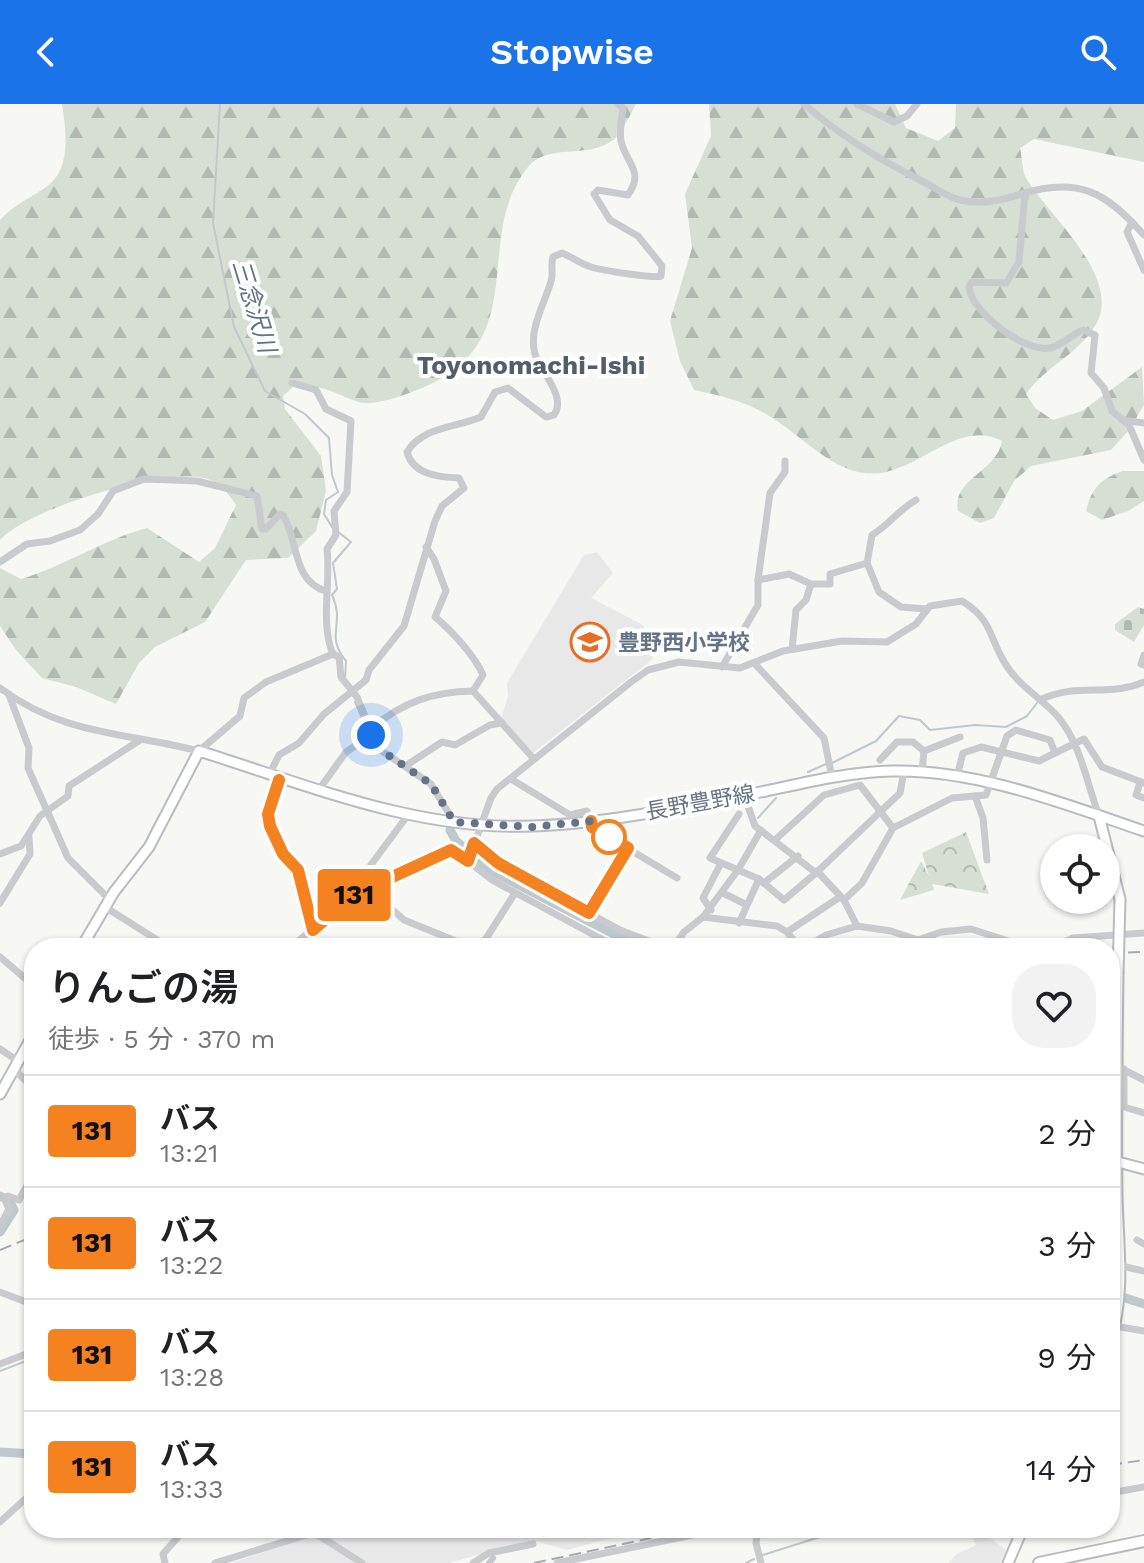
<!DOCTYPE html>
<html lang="ja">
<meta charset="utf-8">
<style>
:root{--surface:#fff;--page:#f2f2f2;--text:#202124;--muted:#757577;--line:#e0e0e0;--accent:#1a73e8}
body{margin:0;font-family:"Work Sans","Noto Sans JP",sans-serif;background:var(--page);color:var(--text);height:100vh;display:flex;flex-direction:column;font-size:30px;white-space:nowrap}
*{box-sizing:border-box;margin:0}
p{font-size:26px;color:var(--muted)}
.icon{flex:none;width:44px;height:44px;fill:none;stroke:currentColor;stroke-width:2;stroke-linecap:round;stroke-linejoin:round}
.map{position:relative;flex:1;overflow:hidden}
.drawer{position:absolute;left:24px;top:834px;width:1096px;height:600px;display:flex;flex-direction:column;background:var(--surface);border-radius:32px;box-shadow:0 2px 6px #0004}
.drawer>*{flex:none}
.badge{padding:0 16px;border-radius:6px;font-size:28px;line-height:52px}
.tools{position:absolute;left:1040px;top:730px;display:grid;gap:16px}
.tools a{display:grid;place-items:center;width:80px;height:80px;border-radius:50%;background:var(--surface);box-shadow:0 2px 6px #0004;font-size:40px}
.you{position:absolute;width:40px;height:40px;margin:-20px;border:6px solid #fff;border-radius:50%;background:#1a73e8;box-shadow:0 0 0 12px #1a73e833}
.map>.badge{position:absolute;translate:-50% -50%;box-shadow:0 0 0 4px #fff}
.round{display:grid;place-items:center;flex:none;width:84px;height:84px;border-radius:32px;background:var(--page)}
.headline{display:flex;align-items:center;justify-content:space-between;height:136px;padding:0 24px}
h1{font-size:38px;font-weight:600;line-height:60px}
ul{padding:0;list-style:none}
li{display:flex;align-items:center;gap:24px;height:112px;padding:0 24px;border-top:2px solid var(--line)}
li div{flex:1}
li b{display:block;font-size:30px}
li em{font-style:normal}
li .badge{min-width:88px;font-weight:700;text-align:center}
header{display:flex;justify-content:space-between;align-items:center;height:104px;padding:0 24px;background:var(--accent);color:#fff;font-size:36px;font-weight:600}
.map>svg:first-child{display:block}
</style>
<header><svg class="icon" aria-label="back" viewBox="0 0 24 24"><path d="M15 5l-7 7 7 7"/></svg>Stopwise<svg class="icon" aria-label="search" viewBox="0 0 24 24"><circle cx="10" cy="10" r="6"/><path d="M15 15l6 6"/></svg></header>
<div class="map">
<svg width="1144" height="1459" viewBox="0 0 1144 1459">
<defs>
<pattern id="forest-firs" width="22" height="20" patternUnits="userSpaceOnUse" patternTransform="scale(2)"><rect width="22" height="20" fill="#d7dfd5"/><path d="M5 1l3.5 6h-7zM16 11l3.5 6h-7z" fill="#b2b9b2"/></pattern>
<pattern id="cemetery-stones" width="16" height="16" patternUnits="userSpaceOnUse" patternTransform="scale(2)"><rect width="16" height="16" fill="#d7dfd5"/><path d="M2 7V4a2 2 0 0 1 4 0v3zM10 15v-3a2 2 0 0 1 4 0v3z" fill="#b2b9b2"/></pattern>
<pattern id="park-crowns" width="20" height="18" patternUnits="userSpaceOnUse" patternTransform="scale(2)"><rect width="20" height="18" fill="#d7dfd5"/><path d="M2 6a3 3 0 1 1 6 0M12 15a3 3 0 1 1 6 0" fill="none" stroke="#b2b9b2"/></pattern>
</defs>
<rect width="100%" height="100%" fill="#f7f7f4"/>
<g fill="#e8e8e8">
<polygon points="597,448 613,469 591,494 643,521 653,555 533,649 501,615 508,592 507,579 584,451"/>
<polygon points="336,1424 648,1424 567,1446 532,1436 449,1459 231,1459"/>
<polygon points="982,1428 1006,1446 1000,1459 948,1459 957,1450 976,1441 972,1432"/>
</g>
<g fill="url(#forest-firs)">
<path d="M62,0H636C630,11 622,29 613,36C587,56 549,38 528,63C471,132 534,237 424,283C408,290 389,297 371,299C357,301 339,289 325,285C315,282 305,282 295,281L283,292L285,305L321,352L326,387L316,427L288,454L246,456L205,518L155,543L139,559L116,600L76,583L42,574L16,546L0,522V464L21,475C65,462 102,436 147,424L199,458L215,444L236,401C226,386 217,375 198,373C157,367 27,405 0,436V116C15,100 29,95 46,83C72,65 66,26 62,0Z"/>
<path d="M709,0H895L906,24L938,37L955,24L956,0H1144V58L1034,35L1020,44C1022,53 1022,66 1026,74C1047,110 1125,175 1095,222C1077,251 1045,263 1026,290L1035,304L1053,316L1082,307L1142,263L1144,301L1129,326L1111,346L1031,362L1014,377L994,414L980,419L958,407C951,375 997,368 1002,337C955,312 914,376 864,369C827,364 796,326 764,309C743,297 719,291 694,286L680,257L670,217L692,144L685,90L711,32Z"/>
<path d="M1122,367H1144V397L1128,407L1102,416L1086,407C1092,383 1100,376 1122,367Z"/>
</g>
<polygon fill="url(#cemetery-stones)" points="1138,503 1144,505 1144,521 1134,538 1115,526 1115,520"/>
<polygon fill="url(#park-crowns)" points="966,728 989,790 932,780 934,786 900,796 921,757 929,772 922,749"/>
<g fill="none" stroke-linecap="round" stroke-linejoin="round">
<g stroke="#bfc8cd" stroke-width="2">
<polyline points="220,0 213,119 234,223 265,287 305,310 329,334 332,371 338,388 326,396 324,410 332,423"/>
<path d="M337,427L351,438L333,459L337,485L332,491C346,521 324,530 346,557L345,574"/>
<polyline points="355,598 367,625"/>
<polyline points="832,659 876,637 899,612 920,616 930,626 975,621 1006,623 1027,612 1037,599"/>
<polyline points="808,668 826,660"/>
<polyline points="758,714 776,694"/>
<polyline points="0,1267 34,1254"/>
<polyline points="763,1451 848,1424"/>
<polyline points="746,1459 754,1455"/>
</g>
<polyline stroke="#bfc8cd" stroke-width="6" points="489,1459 493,1454"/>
<g stroke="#bfc8cd" stroke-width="9">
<polyline points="450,726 456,737 488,765 641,844"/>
<polyline points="0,1092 9,1096 14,1106 0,1128"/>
<polyline points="1110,1189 1144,1200"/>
<polyline points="0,1348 34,1350"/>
</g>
<defs>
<g id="major">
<polyline points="1099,712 1120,795"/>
<path d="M81,844L114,788L149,743L199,647C308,681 416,727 533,722C605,720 695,701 766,687C808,678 849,668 892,667C977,665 1064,700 1144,727"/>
<polyline points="0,990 34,929"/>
<polyline points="1118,1058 1144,1065"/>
<path d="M1110,1238C1126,1190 1118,1141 1117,1092C1116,1018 1117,944 1118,870"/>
<polyline points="1008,1459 1023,1424"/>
</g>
<polyline id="highway" points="1039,1459 1144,1437"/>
</defs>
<use href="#major" stroke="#b8bbc0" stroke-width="13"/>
<use href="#highway" stroke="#b8babe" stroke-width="14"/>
<g stroke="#c8cace" stroke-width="7">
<path d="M804,0C840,32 878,55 922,77C934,83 947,93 960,96C981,101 1001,97 1021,90C1078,72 1106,88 1144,131"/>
<polyline points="857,0 894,18 907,12 917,0"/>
<path d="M1025,89L1019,158L1006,179L972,178L969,183C971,208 1025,249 1050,244C1062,241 1072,231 1083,226L1095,231L1091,269L1104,284L1112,307L1129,321L1144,356"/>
<polyline points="1132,118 1127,128 1144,166"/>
<polyline points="1122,316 1144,319"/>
<path d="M426,443L434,455L446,487L435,513C451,526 475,552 483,571L473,587"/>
<path d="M0,458L27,440L50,437L80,426L98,410L113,387L144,375L197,377L257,392L262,425H266L280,410L283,411C298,434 292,478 326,487"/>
<path d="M867,459L872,431C889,421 897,407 916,396"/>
<polyline points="758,476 789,470 811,480 830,480 830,470 867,459 879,488 901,503 927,505"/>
<polyline points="792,545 796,506 806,496 811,480"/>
<polyline points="333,550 339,553 341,573 357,593 379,645 431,680 454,718"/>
<polyline points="1144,551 1141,560 1144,561"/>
<polyline points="755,560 824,634 832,673"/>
<polyline points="722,563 758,501 758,476 770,389 785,368 785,357"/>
<path d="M0,584C64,632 126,628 199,647L240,612L244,594L266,578L333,550C320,522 331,475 327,445L336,431L334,407L347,388L351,317L326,305L316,286L292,279"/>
<polyline points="9,591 29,644 28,664 68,754 110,796"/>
<path d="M1042,595C1075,579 1110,593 1144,578"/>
<path d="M372,624C403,598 432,588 473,587L534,655"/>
<polyline points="880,656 897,638 913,638 924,647"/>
<polyline points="407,661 442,638 455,641 490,621 502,619"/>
<polyline points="922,668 924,647 960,633"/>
<path d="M269,671L279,651L299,639L324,610L366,576L369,566L404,522L435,417L442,402L464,384L459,374C439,373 413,371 407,348C423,322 456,324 481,313L495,288L508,284L546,313L554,311C567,293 541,268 535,250C528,226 545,199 551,177C554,169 550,162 553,153L562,149C572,153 581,160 591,163C601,166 655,175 661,172L662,162L638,132L610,116L594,90L598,86L628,91C645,67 626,60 621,37C619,27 622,15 623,4L618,0"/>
<polyline points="957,672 963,649 981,643 1039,657 1055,649"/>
<polyline points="511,675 570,711 587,707 589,717"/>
<polyline points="279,676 268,710 270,722 283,750 298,766 313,826"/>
<polyline points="1140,679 1136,691 1144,694"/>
<polyline points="318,687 346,648 373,630"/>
<polyline points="744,691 755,722 816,769 900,689 904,667"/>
<polyline points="975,692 983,714 987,756"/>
<polyline points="408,711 370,762 362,786 376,791 404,816 473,844"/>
<polyline points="591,717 592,723 677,774"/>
<polyline points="775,736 824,691 860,681 893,724"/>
<polyline points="474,739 498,759 620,826 667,844"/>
<polyline points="0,750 21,742 40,712 68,692 69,682 140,636"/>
<polyline points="817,767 843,795"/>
<polyline points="759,775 784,796 816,769"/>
<polyline points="764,779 798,752"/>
<polyline points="723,789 745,800"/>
<polyline points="0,799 30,750 29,733"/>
<polyline points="105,803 170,844"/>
<polyline points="711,806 703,794 721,759"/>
<polyline points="589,809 628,744"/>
<polyline points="703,813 738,766 710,754 739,710"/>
<polyline points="739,819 759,775 738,766 761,726"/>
<polyline points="857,822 844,796 862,779 893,724 952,694 986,691 1007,632 1016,626 1050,636 1055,649 1084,635 1102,663 1144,679"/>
<polyline points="787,828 840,793"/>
<polyline points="680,835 695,844"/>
<polyline points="290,844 353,791 451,746 468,757"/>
<polyline points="480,844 515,789"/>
<path d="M618,844L492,776L468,757L491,694L497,685L631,578L648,566L679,558L740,564L783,547L842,537L887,538L916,520L930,502L962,497C994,517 988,533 1006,561C1020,583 1043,595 1059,614C1081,641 1087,680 1099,712"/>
<polyline points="673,844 684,828 703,813 777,822 787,828 800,844"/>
<polyline points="804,844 826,831 857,822 891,827 918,836 941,828 971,825 1030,844"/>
<polyline points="1032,844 1057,842 1073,834 1144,829"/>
<polyline points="0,853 34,882"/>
<polyline points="0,945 18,957"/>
<polyline points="1110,959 1144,976"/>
<polyline points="14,965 34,985"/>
<polyline points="1124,965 1124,1003 1144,1009"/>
<polyline points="0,1122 9,1105 5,1096 8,1092 19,1096 34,1069"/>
<polyline points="1137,1136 1144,1140"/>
<polyline points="1121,1162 1144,1167"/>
<polyline points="0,1188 34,1201"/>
<polyline points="1115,1222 1144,1227"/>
<polyline points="0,1260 34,1247"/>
<polyline points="1110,1389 1144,1383"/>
<polyline points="0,1418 34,1387"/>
<polyline points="758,1424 756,1439 761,1459"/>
<polyline points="165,1459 163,1450 186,1424"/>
<polyline points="215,1459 329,1424"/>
<polyline points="473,1459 489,1449 533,1440"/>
<polyline points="557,1459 726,1424"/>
</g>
<use href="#major" stroke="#fff" stroke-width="9"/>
<use href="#highway" stroke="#fff" stroke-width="10"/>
<g stroke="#a5aab1" stroke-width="2" stroke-dasharray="12 6" stroke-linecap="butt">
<polyline points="1110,849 1144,848"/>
<polyline points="0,1146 34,1132"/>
<polyline points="1110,1361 1144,1356"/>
<polyline points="534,1459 699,1424"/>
</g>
<defs>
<polyline id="major-bridge" points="1118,870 1120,795"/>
</defs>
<use href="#major-bridge" stroke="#b8bbc0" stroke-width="13" stroke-linecap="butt"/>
<polyline stroke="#c8cace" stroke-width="7" points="307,1424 362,1459"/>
<use href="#major-bridge" stroke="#fff" stroke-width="9"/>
</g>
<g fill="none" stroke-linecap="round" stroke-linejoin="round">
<defs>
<polyline id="line" points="279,676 268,710 270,722 283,750 298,766 313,826 353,791 451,746 468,757 474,739 498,759 589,809 628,744 592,723 591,717"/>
</defs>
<use href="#line" stroke="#fff" stroke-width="18"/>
<use href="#line" stroke="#f58220" stroke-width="12"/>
<polyline stroke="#667385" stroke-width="8" stroke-dasharray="0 14.4" points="371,631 379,645 431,680 454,718 533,723 591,717 592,723 609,733"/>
</g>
<defs>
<symbol id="school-ring" viewBox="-11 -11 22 22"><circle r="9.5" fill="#fff" stroke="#e47027" stroke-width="1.5"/><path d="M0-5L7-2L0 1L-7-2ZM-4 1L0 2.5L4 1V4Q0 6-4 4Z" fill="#e47027"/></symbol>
</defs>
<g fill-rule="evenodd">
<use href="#school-ring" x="568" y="516" width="44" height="44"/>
</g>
<circle fill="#fff" stroke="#f58220" stroke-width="4" cx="609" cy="733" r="16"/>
<g text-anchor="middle" stroke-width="8" stroke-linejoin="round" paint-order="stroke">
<g font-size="22" font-weight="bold" fill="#667385" stroke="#fff" text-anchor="start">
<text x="618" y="546">豊野西小学校</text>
</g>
<g font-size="22" fill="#667385" stroke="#fff">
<text transform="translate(700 698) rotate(-10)" y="8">長野豊野線</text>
</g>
<g font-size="24" font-style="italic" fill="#627481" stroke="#fff">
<text transform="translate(254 202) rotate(73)" y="8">三念沢川</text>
</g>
<g font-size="26" font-weight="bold" fill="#545d6a" stroke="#fff">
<text x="531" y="270">Toyonomachi-Ishi</text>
</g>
</g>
</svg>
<div class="tools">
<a><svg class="icon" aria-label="locate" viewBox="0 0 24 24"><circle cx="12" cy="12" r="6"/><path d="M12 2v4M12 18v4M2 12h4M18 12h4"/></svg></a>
</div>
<div class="you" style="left:371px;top:631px"></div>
<b class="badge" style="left:354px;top:791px;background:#f58220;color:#111">131</b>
<section class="drawer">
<div class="headline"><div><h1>りんごの湯</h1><p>徒歩 · 5 分 · 370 m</p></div><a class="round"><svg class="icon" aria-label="heart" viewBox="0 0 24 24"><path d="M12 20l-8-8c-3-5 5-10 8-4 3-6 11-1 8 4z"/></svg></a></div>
<ul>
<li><span class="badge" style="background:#f58220;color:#111">131</span><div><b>バス</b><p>13:21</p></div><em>2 分</em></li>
<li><span class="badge" style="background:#f58220;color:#111">131</span><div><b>バス</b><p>13:22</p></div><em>3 分</em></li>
<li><span class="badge" style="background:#f58220;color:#111">131</span><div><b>バス</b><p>13:28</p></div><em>9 分</em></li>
<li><span class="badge" style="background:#f58220;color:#111">131</span><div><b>バス</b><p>13:33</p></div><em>14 分</em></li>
</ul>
</section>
</div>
